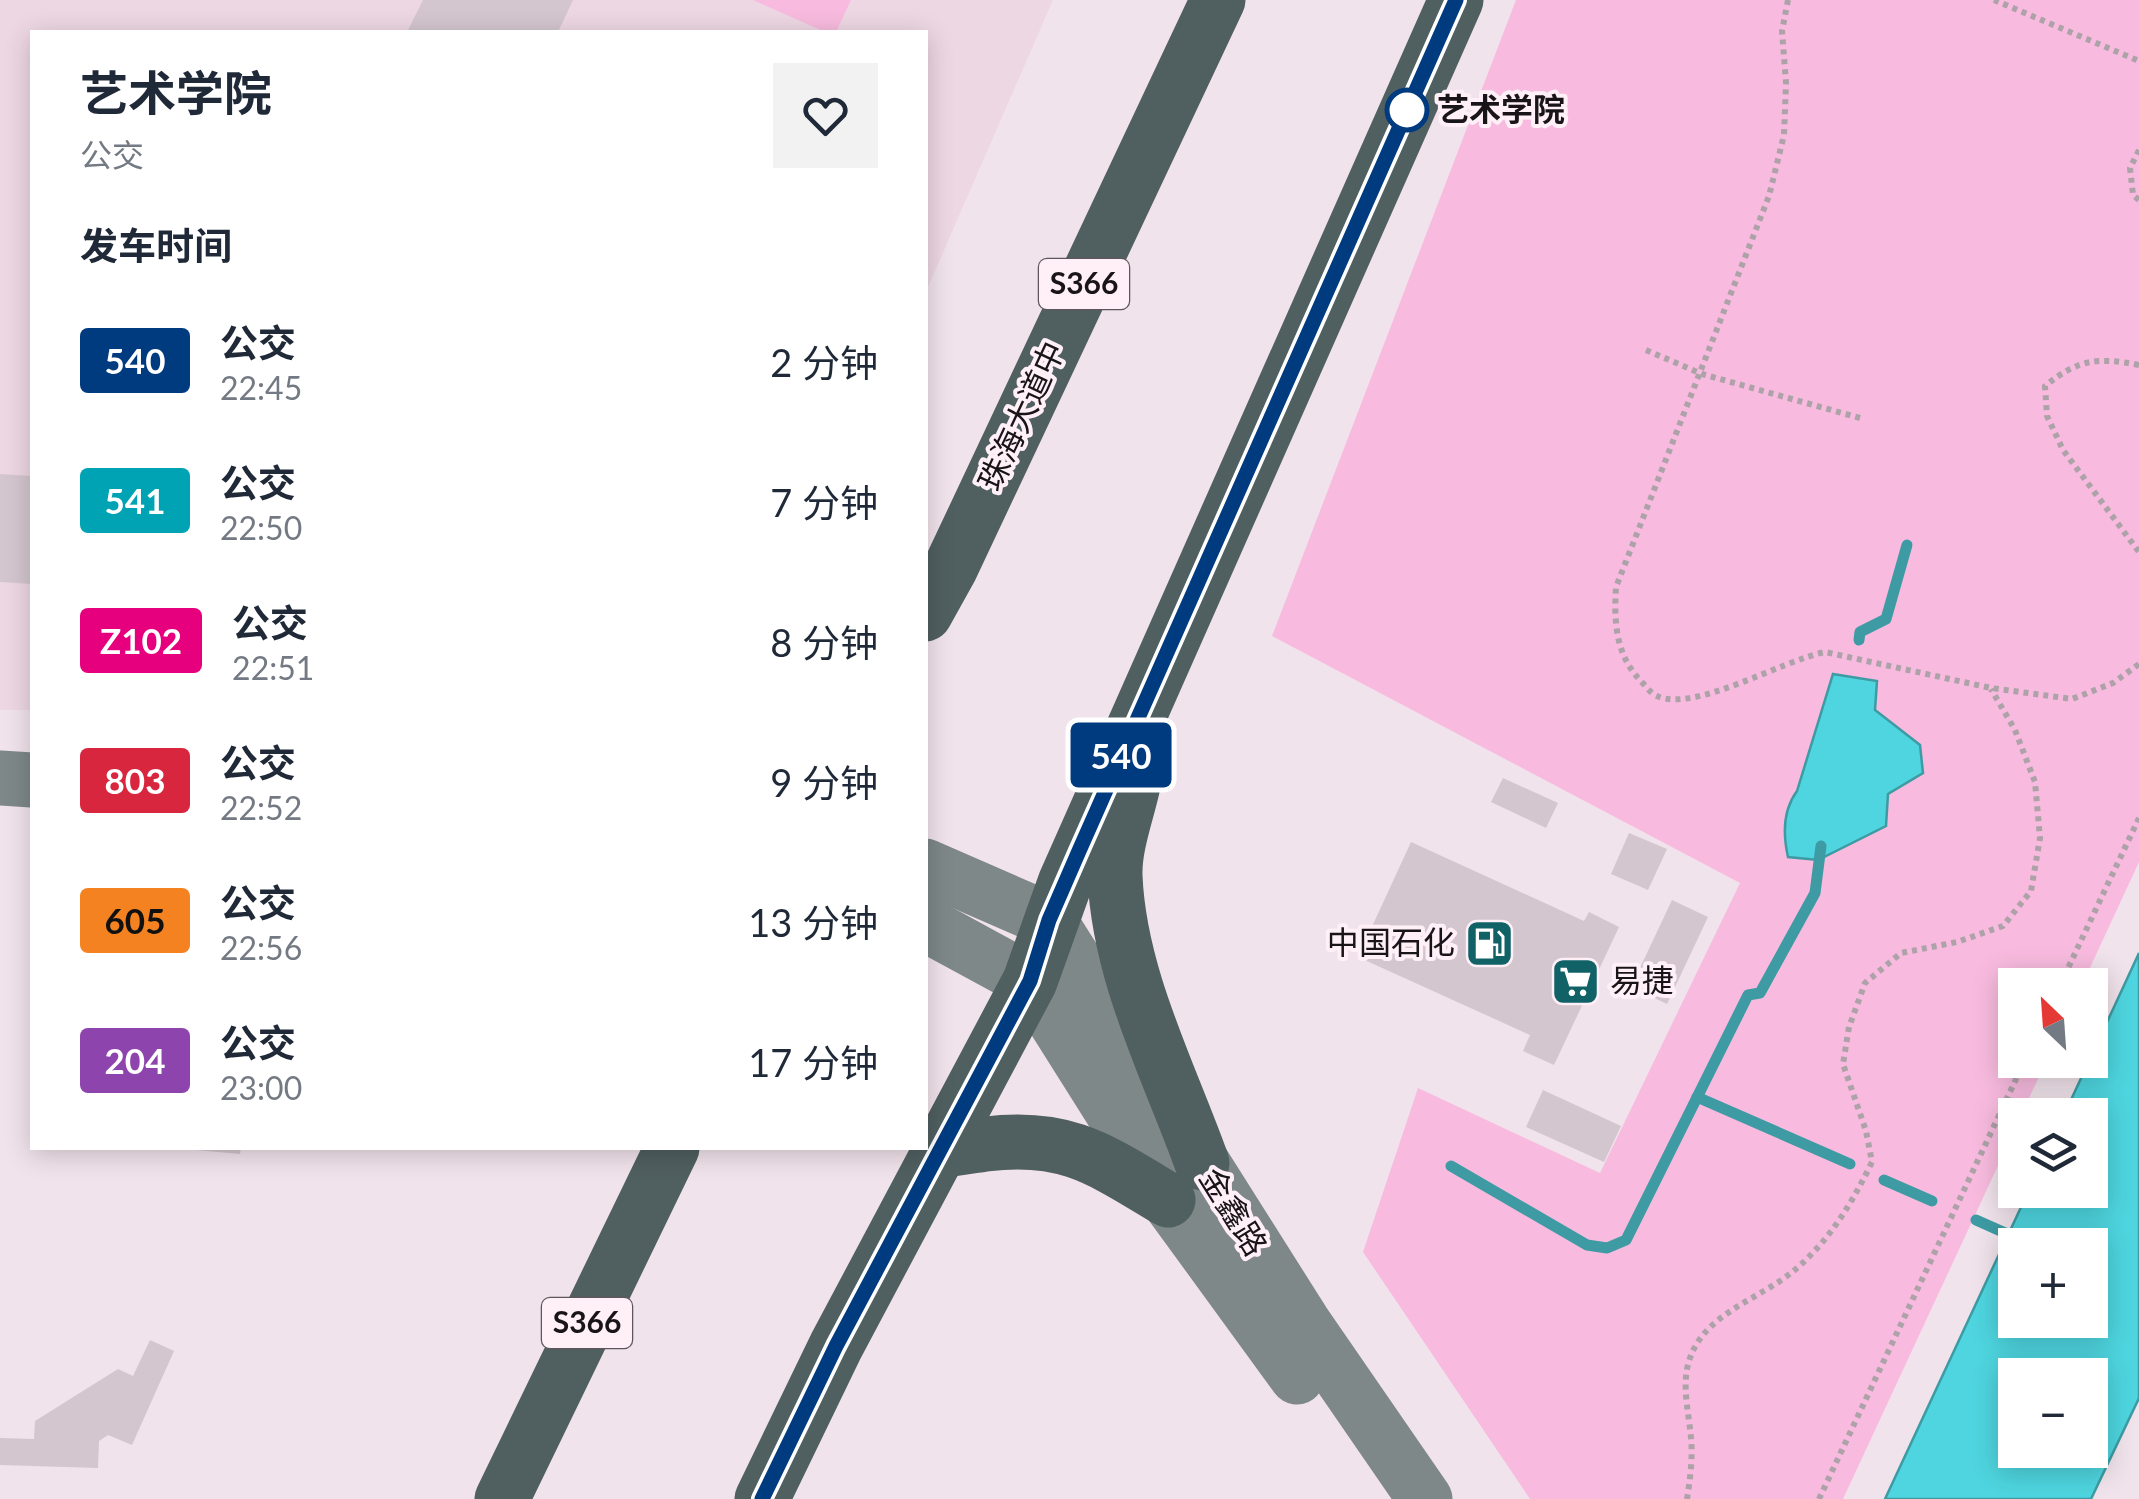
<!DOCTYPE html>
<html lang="zh">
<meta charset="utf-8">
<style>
:root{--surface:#fff;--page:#f2f2f3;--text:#1f2937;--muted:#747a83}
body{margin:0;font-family:Lato,"Noto Sans SC",sans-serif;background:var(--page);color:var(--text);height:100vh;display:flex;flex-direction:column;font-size:38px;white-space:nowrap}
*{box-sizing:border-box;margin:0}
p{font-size:32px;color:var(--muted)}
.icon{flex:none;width:55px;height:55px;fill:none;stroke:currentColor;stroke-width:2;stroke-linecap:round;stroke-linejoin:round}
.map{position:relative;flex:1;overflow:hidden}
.side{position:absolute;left:30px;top:30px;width:898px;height:1120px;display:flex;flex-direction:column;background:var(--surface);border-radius:0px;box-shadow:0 5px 25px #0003}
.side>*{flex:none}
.badge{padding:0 20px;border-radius:8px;font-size:35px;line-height:65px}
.needle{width:65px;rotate:335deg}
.buttons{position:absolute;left:1998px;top:968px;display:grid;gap:20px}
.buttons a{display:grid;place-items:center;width:110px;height:110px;border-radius:0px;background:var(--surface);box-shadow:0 5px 25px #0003;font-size:50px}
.map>.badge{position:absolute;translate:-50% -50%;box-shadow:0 0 0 5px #fff}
h2{padding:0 50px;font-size:38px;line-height:90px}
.round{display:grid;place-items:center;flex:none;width:105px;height:105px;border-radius:0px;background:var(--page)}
.overview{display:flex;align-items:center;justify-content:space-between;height:170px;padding:0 50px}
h1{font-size:48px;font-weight:700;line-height:75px}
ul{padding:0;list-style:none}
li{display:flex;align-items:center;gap:30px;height:140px;padding:0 50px}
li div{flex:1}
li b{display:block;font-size:38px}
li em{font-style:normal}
li .badge{min-width:110px;font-weight:700;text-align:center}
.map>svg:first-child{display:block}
</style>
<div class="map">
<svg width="2139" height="1499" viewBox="0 0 2139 1499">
<rect width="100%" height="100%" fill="#f1e3eb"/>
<polygon fill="#edd7e3" points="0,0 1053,0 925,294 925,32 32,32 32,710 0,710"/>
<g fill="#f8bbdf">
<polygon points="753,0 851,0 836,32 825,32"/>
<polygon points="1516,0 2139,0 2139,862 2082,985 2015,985 2015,1060 2047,1060 2021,1115 2015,1115 2015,1129 1843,1499 1530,1499 1363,1252 1418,1088 1600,1173 1740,883 1272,636"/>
</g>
<g fill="#4ed5df" stroke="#3e9ba3" stroke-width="2.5" fill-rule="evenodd">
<path d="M1833,674L1877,681L1875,710L1920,745L1923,773L1888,794L1886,826L1818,860L1788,857C1783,835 1783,810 1797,791Z"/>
<path d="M2139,953V1398L2091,1499H1885L2029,1190H2090V1115H2064ZM2015,1245H2090V1320H2015ZM2015,1375H2090V1450H2015Z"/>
</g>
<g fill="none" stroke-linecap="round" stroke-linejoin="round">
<g stroke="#3e9ba3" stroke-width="11">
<polyline points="1859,640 1860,632 1886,619 1907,545"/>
<polyline points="1697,1097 1850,1164"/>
<polyline points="1451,1166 1587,1245 1607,1248 1626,1240 1748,995 1760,993 1815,893 1821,846"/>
<polyline points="1884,1180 1932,1201"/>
<polyline points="1976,1220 2032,1245"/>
</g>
</g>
<g fill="#d4c6ce">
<polygon points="423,0 573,0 558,32 407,32"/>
<polygon points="0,474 32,476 32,584 0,582"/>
<polygon points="1503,778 1558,803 1546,828 1491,802"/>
<polygon points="1629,833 1667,849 1648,890 1611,874"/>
<polygon points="1411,842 1584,921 1589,912 1619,927 1554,1065 1523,1051 1530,1035 1358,957"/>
<polygon points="1672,900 1708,917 1667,1004 1631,987"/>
<polygon points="1543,1090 1621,1126 1604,1162 1526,1127"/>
<polygon points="196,1148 241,1148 240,1154 196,1150"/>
<polygon points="150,1340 174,1351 132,1445 108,1435 99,1441 98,1468 0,1465 0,1438 34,1439 35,1421 118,1369 133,1376"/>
</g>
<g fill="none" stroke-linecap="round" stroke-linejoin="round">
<g stroke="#ada2a8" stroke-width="6" stroke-dasharray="5 5" stroke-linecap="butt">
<path d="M1788,0L1782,31L1786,83L1784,135L1769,196L1616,587C1614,620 1615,654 1640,680C1644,684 1651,694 1657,696C1694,713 1783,660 1825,652L1991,688L2072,699L2113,683L2139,664"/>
<polyline points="1994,0 2139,61"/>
<polyline points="2139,150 2130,168 2133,195 2139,200"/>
<polyline points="1646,350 1702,374 1860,418"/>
<path d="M2139,365C2098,357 2078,359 2045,386L2047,416L2063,450L2139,552"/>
<polyline points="2060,985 2139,818"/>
<path d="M1687,1499C1690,1480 1693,1457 1691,1438C1689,1415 1683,1392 1687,1369C1698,1313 1760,1301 1797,1268C1831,1238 1852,1203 1872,1162L1866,1131L1843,1064L1849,1027L1865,983L1901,953L1957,942L2003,926L2031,891L2040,838L2035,782L2015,730L1991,689"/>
<polyline points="1819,1499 2025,1060"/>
</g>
<g stroke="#7e8889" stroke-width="55">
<polyline points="0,778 32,780"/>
<polyline points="925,866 1049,920 1303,1322 1425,1499"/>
<polyline points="925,924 1030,981 1168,1200 1297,1377"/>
</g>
<g stroke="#505f60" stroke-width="55">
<polyline points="925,614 950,569 1218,0"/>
<path d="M1133,785C1127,813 1114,846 1115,876C1119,976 1169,1071 1202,1163"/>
<path d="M939,1153C954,1147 970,1147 986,1144C1067,1134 1101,1160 1168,1200"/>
<polyline points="502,1499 672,1148"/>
<polyline points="762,1499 836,1346 1030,981 1065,883 1456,0"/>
</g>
</g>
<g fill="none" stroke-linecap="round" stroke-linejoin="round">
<defs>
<polyline id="line" points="762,1499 836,1346 1030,981 1049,920 1079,851 1456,0"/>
</defs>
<use href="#line" stroke="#fff" stroke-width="22"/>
<use href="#line" stroke="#003b80" stroke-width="15"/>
</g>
<defs>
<symbol id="fuel-square" viewBox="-11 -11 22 22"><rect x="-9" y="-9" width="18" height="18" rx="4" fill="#116267" stroke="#fff0f8"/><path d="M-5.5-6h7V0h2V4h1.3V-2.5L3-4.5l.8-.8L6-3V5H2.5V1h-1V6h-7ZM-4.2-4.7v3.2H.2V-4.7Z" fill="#fff"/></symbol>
<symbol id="supermarket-square" viewBox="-11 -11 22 22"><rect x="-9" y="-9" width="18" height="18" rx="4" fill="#116267" stroke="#fff0f8"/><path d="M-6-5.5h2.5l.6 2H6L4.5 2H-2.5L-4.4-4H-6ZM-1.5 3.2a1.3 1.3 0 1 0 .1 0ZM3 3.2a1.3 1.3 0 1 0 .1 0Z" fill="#fff"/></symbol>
</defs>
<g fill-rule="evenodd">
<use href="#fuel-square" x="1462" y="916" width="55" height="55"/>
<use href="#supermarket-square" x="1548" y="954" width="55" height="55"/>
</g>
<circle fill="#fff" stroke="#003b80" stroke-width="5" cx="1407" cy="110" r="20"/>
<g text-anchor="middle" stroke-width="8" stroke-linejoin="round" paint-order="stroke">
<g fill="#fff0f8" stroke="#5e565a" stroke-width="2.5">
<rect x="1039" y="259" width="90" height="50" rx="8"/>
<rect x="542" y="1298" width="90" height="50" rx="8"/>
</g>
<g font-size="30" font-weight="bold" fill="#191417">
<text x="1084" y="294">S366</text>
<text x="587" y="1333">S366</text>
</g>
<g font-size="32" font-weight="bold" fill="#191417" stroke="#fff0f8" text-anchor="start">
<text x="1437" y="121">艺术学院</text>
</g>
<g font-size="32" fill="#191417" stroke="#fff0f8">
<text transform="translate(1022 416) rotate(-65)" y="11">珠海大道中</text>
<text transform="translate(1233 1212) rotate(58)" y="11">金鑫路</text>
</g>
<g font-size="32" fill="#191417" stroke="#fff0f8" text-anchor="end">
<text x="1455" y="954">中国石化</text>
<text x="1610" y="992" text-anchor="start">易捷</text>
</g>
</g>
</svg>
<div class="buttons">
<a><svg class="needle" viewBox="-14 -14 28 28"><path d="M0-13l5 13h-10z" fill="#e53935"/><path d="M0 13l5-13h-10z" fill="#747a83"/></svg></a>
<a><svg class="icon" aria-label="layers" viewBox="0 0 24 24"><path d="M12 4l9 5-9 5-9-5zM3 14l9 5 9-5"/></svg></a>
<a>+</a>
<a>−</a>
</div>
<b class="badge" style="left:1121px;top:755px;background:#003b80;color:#fff">540</b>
<section class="side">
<div class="overview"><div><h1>艺术学院</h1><p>公交</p></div><a class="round"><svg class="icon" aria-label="heart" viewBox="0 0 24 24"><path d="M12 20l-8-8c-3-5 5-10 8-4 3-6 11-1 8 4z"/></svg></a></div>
<h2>发车时间</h2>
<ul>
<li><span class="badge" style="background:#003b80;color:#fff">540</span><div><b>公交</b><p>22:45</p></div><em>2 分钟</em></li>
<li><span class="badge" style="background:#00a3b4;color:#fff">541</span><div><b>公交</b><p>22:50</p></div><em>7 分钟</em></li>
<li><span class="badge" style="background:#e6007e;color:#fff">Z102</span><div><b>公交</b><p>22:51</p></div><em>8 分钟</em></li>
<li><span class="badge" style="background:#d7263d;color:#fff">803</span><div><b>公交</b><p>22:52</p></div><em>9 分钟</em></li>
<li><span class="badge" style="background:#f58220;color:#111">605</span><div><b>公交</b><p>22:56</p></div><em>13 分钟</em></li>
<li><span class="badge" style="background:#8e44ad;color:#fff">204</span><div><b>公交</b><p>23:00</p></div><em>17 分钟</em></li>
</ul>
</section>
</div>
